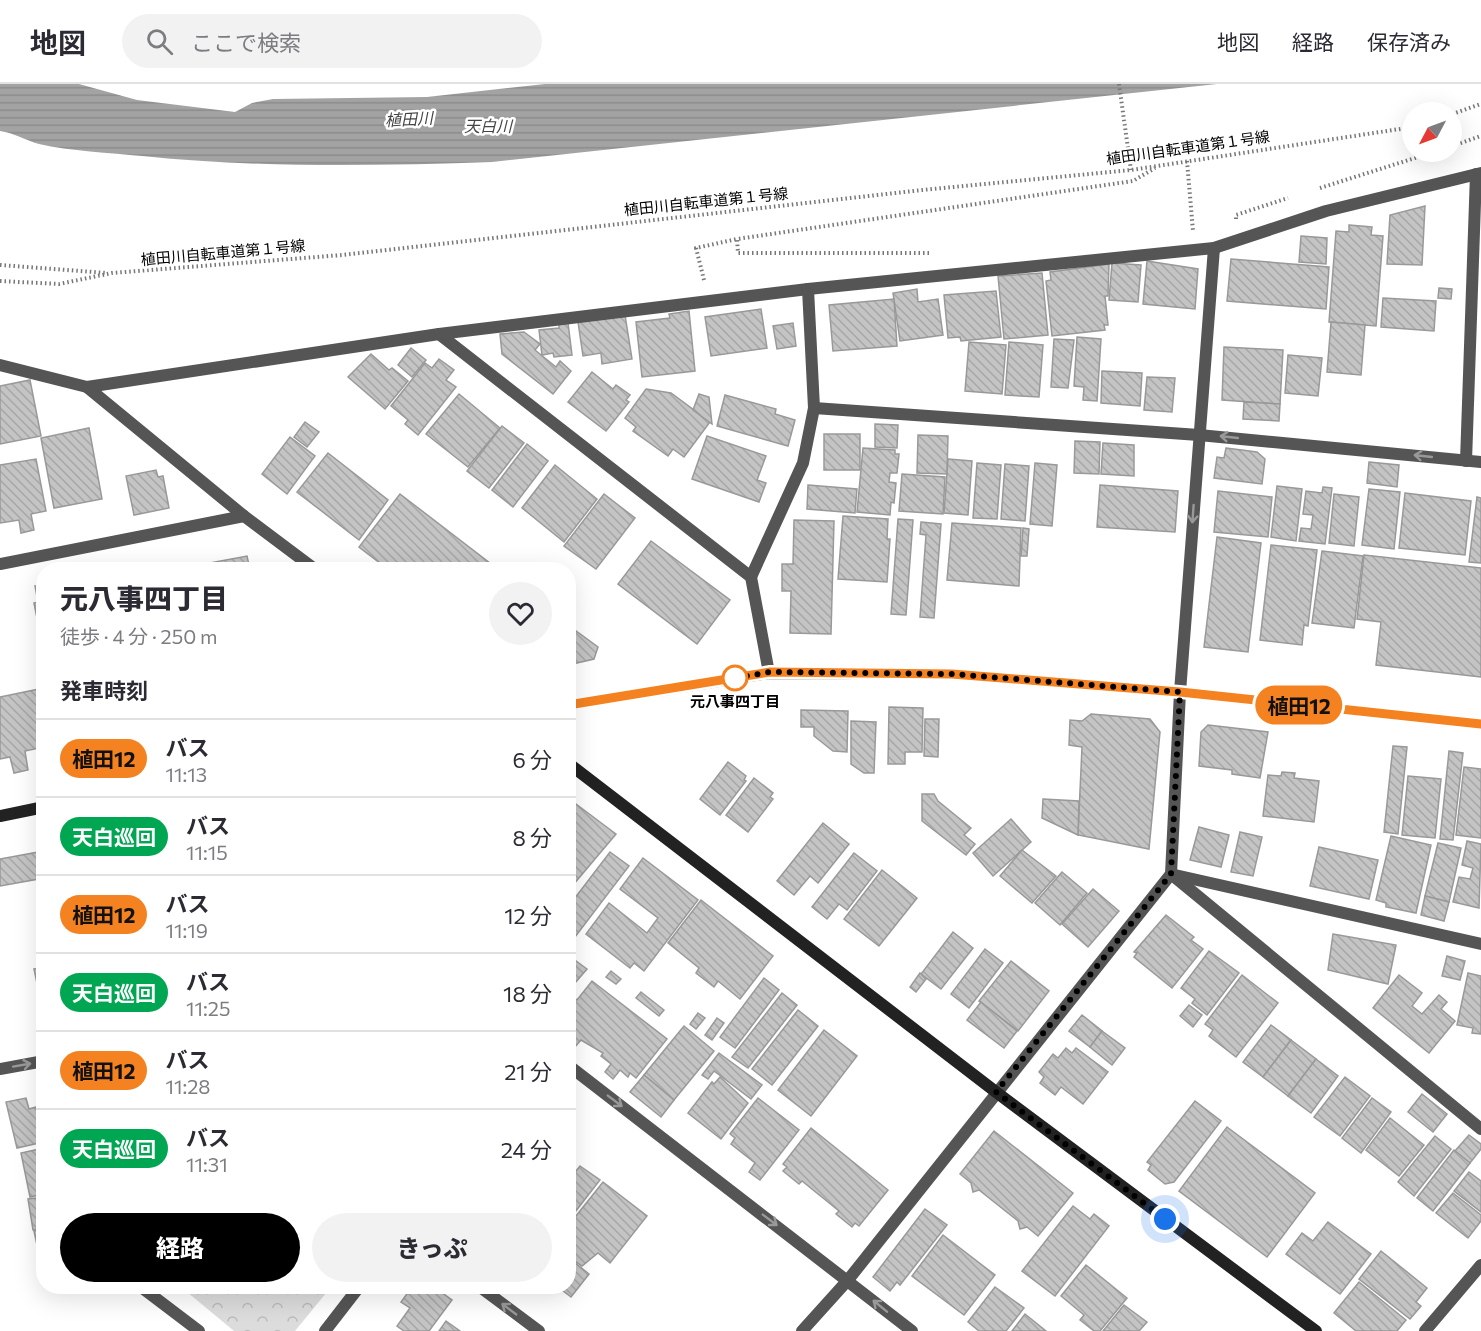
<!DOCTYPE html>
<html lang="ja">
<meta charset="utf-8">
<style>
:root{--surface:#fff;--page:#f2f2f3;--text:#2b2b33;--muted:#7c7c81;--line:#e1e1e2;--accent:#000}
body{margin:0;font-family:Commissioner,"Noto Sans JP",sans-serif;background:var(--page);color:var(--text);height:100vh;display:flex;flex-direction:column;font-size:22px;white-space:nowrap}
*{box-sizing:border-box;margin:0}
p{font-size:20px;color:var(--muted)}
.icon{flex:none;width:33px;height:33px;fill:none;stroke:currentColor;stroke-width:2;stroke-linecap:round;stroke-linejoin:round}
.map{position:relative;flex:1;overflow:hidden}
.details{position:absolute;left:36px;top:478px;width:540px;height:732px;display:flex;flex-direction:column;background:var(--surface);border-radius:24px;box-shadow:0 6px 24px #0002}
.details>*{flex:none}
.badge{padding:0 12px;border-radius:20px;font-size:21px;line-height:39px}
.needle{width:39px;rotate:229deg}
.buttons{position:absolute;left:1402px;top:18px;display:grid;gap:12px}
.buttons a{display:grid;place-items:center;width:60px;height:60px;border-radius:50%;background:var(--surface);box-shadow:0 6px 24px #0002;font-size:30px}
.you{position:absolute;width:30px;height:30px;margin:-15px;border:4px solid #fff;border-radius:50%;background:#1a73e8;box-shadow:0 0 0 9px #1a73e833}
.map>.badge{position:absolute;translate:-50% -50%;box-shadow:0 0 0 3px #fff}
h2{padding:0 24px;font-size:22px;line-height:54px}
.round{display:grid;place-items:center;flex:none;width:63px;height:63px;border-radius:32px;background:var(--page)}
.head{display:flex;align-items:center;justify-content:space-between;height:102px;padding:0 24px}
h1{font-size:28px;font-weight:800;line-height:45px}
.primary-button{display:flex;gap:12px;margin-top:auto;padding:12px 24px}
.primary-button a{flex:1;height:69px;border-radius:36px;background:var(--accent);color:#fff;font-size:24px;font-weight:800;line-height:69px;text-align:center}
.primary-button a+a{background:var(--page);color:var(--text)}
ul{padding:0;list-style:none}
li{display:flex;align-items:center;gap:18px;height:78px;padding:0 24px;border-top:2px solid var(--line)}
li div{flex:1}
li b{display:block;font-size:22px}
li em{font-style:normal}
li .badge{min-width:66px;font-weight:700;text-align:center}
header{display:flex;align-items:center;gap:36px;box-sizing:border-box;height:84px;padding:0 30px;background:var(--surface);border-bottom:2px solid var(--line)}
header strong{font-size:28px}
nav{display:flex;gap:33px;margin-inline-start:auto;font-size:21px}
.search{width:420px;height:54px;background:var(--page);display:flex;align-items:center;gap:15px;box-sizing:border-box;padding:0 21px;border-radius:33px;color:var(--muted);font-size:22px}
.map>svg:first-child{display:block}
</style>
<header>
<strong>地図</strong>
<div class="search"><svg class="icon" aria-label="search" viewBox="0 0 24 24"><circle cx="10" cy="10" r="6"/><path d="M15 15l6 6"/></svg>ここで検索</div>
<nav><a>地図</a><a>経路</a><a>保存済み</a></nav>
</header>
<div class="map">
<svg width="1481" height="1247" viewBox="0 0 1481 1247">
<defs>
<pattern id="forest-crowns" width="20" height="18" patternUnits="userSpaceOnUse" patternTransform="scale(1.5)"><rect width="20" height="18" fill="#dcdcdc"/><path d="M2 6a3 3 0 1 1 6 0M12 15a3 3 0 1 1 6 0" fill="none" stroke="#bbb"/></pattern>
<pattern id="water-rules" width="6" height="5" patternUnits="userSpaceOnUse" patternTransform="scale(1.5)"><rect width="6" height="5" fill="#a3a3a3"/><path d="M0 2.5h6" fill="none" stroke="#8b8b8b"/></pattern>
<pattern id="building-back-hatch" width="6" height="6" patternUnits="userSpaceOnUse" patternTransform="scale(1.5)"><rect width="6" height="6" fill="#c4c4c4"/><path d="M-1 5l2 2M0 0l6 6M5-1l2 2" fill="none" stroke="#a7a7a7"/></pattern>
</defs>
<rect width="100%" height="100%" fill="#fff"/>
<polygon fill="url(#forest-crowns)" points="181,1203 331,1203 295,1247 234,1247"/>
<path fill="url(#water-rules)" d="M0,0H79L137,16L235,28L252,19L273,15L427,13L545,0H1217L492,78C375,82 259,84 142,72C110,69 70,67 39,60C25,56 14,49 0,47Z"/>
<g fill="url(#building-back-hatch)" stroke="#999" stroke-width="1.5">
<polygon points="1425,122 1422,181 1387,180 1390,131"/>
<polygon points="1349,141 1372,143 1371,151 1383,152 1376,242 1329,238 1336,147 1349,148"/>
<polygon points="1301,152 1327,154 1326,180 1299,178"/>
<polygon points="1231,175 1329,183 1326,225 1227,217"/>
<polygon points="1147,177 1198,185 1195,225 1143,220"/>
<polygon points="1112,179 1141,181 1138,218 1109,216"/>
<polygon points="1109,180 1108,212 1105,212 1108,241 1104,241 1105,246 1052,252 1046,197 1051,196 1050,188"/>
<polygon points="1042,189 1048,251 1004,255 998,192"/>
<polygon points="1439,204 1452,205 1451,215 1438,214"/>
<polygon points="917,205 918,218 938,215 943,251 900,257 893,209"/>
<polygon points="996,207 1001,253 961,257 960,253 948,254 944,211"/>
<polygon points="1383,214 1436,217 1434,247 1381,243"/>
<polygon points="894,215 897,262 833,267 829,221"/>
<polygon points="761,225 767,264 711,272 705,233"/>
<polygon points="689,227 695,287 642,293 636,238 670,234 669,230"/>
<polygon points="625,231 632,275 602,280 601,269 583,272 578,238"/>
<polygon points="1331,238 1365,241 1361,291 1327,288"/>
<polygon points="568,239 572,271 554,273 553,269 542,271 539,246 559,244 559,240"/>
<polygon points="793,239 796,262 777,265 773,242"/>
<polygon points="524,248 540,260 535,266 556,283 560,277 571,287 553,310 502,270 500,250"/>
<polygon points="1077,253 1101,255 1097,317 1083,316 1084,303 1074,302"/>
<polygon points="1054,255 1074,256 1068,304 1051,303"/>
<polygon points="969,258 1006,261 1002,310 965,307"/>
<polygon points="1009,258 1043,261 1039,313 1005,311"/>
<polygon points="1224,263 1283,266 1280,320 1222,316"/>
<polygon points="411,264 426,276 412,293 398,281"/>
<polygon points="371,270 389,286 392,284 408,297 385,325 348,293"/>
<polygon points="1288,271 1322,274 1318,312 1285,309"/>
<polygon points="439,275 454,286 446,296 456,303 418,351 405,340 408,336 391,322 425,279 432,284"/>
<polygon points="1102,287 1142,289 1140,322 1101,319"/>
<polygon points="592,288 613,305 616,301 630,311 626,316 629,318 606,347 568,318"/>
<polygon points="1147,293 1175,294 1172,328 1144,326"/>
<polygon points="30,296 41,352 0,360 0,302"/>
<polygon points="646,305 671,309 710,338 684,373 673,365 668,372 633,347 636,343 625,334"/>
<polygon points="459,310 500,344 468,383 426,350"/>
<polygon points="699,310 709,313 712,340 693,326"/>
<polygon points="725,311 776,325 775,330 795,336 788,362 717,342"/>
<polygon points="1244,318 1280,320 1279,337 1243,335"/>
<polygon points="305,338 319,348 307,363 294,353"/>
<polygon points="875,340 898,341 897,364 875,363"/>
<polygon points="502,342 524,359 489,404 467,387"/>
<polygon points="89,344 102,415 54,424 41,354"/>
<rect x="824" y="350" width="36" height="36"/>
<polygon points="918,351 948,352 947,390 917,389"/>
<polygon points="707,352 766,372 757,396 766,399 759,418 692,395"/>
<polygon points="290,353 315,372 287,410 262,390"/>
<polygon points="1075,357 1100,358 1099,390 1074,389"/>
<polygon points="1103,359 1134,361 1134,392 1101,390"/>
<polygon points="527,360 548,377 513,423 492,406"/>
<polygon points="863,364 895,366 895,370 899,370 897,389 890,389 889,398 896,399 894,419 891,418 890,431 857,428"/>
<polygon points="1226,364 1257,368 1265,375 1262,400 1214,394 1217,373 1224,374"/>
<polygon points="328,369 388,416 359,456 297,408"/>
<polygon points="36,375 46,427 31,430 34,446 21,449 19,436 0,439 0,381"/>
<polygon points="948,375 972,377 968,431 944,429"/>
<polygon points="1369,378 1399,381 1397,403 1367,399"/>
<polygon points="977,379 1001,381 997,435 973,434"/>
<polygon points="1035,379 1057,381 1052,442 1030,440"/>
<polygon points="1005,380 1029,382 1025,437 1001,435"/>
<polygon points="555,381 597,415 564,458 522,424"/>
<polygon points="156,386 158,393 163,392 169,424 134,431 126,392"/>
<polygon points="902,390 945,393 943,430 899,427"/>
<polygon points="808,401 857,405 855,429 807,425"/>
<polygon points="1100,401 1178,407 1175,448 1097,443"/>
<polygon points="1277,402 1302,405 1296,457 1271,453"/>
<polygon points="1323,403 1332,404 1325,460 1299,457 1301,444 1311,445 1313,431 1303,430 1306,407 1322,409"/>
<polygon points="1369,405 1400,408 1394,465 1362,461"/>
<polygon points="1218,407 1272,413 1268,453 1214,448"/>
<polygon points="1405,409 1471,417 1465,471 1399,464"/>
<polygon points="400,410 499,486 389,486 359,463"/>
<polygon points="604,410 635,434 596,485 564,462"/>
<polygon points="1334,410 1359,413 1354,462 1329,459"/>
<polygon points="1477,413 1481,414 1481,479 1469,478"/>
<polygon points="843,432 888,435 887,455 890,455 887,498 838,495"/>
<polygon points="898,435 913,436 906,531 891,530"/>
<polygon points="794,436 834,437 831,550 790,549 791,507 782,507 782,480 793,480"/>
<polygon points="921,438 941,440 934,534 920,533 926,451 920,450"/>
<polygon points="952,439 1021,444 1019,502 947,496"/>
<polygon points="1023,444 1029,445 1027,472 1021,472"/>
<polygon points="1217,453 1261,459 1248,568 1204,563"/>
<polygon points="651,457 730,516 697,560 618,500"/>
<polygon points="1271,461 1317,466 1308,542 1304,541 1302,561 1260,556"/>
<polygon points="1322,467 1363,472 1354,544 1312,539"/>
<polygon points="1364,471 1481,484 1481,593 1376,581 1381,538 1357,535"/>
<polygon points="247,472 250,486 194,486 193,482"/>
<polygon points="189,479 190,486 161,486 161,485"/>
<polygon points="44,501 44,569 34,519 38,518 35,502"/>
<polygon points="568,541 598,563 594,575 568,581"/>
<polygon points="44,604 44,663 25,667 28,686 14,689 10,673 0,675 0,613"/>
<polygon points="889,623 923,624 922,668 905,668 905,680 888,680"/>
<polygon points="801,626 848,627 847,668 833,667 814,652 814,643 801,643"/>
<polygon points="1091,630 1150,635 1160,648 1149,765 1078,751 1082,663 1069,661 1070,636 1082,637"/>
<polygon points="925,635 939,635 938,673 924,672"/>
<polygon points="851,637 876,638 874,689 864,689 851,680"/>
<polygon points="1208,641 1268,648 1260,694 1232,690 1232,686 1199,682 1201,648"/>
<polygon points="1393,662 1407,663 1398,750 1384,748"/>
<polygon points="1449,667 1463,669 1453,756 1440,755"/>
<polygon points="728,678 746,692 744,696 746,697 720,731 700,715"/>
<polygon points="1464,683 1481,685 1481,754 1456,751"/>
<polygon points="1282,688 1295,689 1294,694 1319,697 1314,738 1263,732 1268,691 1281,692"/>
<polygon points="1408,692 1441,695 1435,754 1402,751"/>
<polygon points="754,694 773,709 770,713 773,715 748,748 726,731"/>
<polygon points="922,710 934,710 938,717 971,744 964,751 975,760 966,771 922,737"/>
<polygon points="1043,715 1079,717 1078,751 1042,734"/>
<polygon points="576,720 616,750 568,807 568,730"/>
<polygon points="1011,735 1031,758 993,792 973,769"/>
<polygon points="823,739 849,760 818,799 810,792 794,811 777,797"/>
<polygon points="1199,743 1229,751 1221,783 1190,776"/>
<polygon points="1240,748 1262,753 1253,792 1231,788"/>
<polygon points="1391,752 1431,761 1416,829 1386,823 1386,819 1376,816"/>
<polygon points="1467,757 1481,760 1479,824 1453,818 1459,793 1470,795 1473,784 1462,781"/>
<polygon points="1438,759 1461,764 1449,818 1425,812"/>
<polygon points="1319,763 1378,776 1369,815 1310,802"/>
<polygon points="1022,766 1056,792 1032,819 1000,792"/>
<polygon points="44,767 44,794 0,802 0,775"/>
<polygon points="610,768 629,782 575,853 568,848 568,823"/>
<polygon points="854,769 877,787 847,826 839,820 827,835 812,823"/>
<polygon points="643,774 698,816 644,887 634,879 630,884 586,850 609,819 647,849 658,834 620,805"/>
<polygon points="882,786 917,814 879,862 844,835"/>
<polygon points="1062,788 1087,809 1060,841 1035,819"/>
<polygon points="1093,805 1119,827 1088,863 1062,840"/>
<polygon points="1425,812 1449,818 1444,837 1421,831"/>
<polygon points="701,816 773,872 740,915 718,897 714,903 696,889 699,884 668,859"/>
<polygon points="1166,831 1194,853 1191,856 1203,865 1172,904 1134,873 1137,869 1134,868"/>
<polygon points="953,848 973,864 941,905 921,890"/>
<polygon points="1333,850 1396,861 1388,900 1328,886"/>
<polygon points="985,865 1003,879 969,924 951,910"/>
<polygon points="1209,867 1239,889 1207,931 1192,919 1195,915 1181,904"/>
<polygon points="568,871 587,885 568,907"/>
<polygon points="1447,872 1465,877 1460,896 1442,892"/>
<polygon points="1011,877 1049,907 1018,947 979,917"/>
<polygon points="44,884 44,933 34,885"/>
<polygon points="611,887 621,895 616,900 606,893"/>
<polygon points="920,889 926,895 916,908 910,903"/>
<polygon points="1468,889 1481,892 1481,950 1472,949 1473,944 1457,941"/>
<polygon points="1242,891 1278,919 1236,973 1209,952 1213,946 1205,940"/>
<polygon points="1399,891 1422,909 1412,922 1422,930 1439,911 1447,918 1441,925 1455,937 1429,969 1373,924"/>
<polygon points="764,894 779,906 735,964 720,953"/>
<polygon points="592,897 667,955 636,994 630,989 628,993 620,986 613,995 605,988 611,980 601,972 603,969 581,956 574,964 568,959 571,949 568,947 568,919 573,913 577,916"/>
<polygon points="641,908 664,926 659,932 636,914"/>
<polygon points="782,909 797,921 748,984 732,973"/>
<polygon points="981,918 1017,947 1004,964 967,936"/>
<polygon points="1189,921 1202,931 1193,943 1180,932"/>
<polygon points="798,926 818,942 772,1001 752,985"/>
<polygon points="698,929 705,934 696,945 690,940"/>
<polygon points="1082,931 1102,947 1090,963 1069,947"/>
<polygon points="717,934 724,939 712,956 705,951"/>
<polygon points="1271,941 1291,956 1263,993 1243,978"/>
<polygon points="684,942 714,967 674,1016 644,991"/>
<polygon points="824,946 857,972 811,1032 778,1006"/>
<polygon points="1102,947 1125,964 1112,981 1090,963"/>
<polygon points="1291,956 1316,975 1288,1012 1263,993"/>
<polygon points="1066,964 1072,969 1076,964 1108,988 1083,1020 1061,1003 1055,1011 1040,999 1044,993 1039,988 1053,970 1058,974"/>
<polygon points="719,969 762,1001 751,1015 714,987 708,995 702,991"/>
<polygon points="1316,975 1338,992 1311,1029 1288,1012"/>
<polygon points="644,991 674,1016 661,1033 630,1008"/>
<polygon points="720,993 748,1019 721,1055 688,1029 712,998 714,1000"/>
<polygon points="1345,993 1370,1012 1340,1052 1314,1033"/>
<polygon points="1422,1010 1447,1030 1433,1048 1408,1028"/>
<polygon points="26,1014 29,1025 36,1023 39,1033 44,1032 44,1058 17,1064 6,1018"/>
<polygon points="758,1014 799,1046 760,1096 749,1088 755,1079 731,1060 735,1054 730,1050"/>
<polygon points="1372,1014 1391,1028 1361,1069 1342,1054"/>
<polygon points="1195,1017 1221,1037 1174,1098 1165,1100 1148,1086 1151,1081 1147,1078"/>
<polygon points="1390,1034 1424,1061 1399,1092 1366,1066"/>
<polygon points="1227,1043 1315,1109 1267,1173 1179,1107"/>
<polygon points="811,1044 888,1106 859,1142 855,1139 852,1143 836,1130 839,1127 802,1097 799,1100 783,1087 787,1083 783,1080"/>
<polygon points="994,1047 1073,1109 1038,1152 1027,1143 1020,1145 1018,1137 979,1106 973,1108 971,1099 960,1090"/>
<polygon points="1469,1051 1481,1060 1481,1065 1470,1079 1455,1067"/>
<polygon points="1435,1052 1451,1065 1414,1112 1398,1098"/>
<polygon points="44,1064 44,1110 30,1113 21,1069"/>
<polygon points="1454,1066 1470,1079 1433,1127 1417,1114"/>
<polygon points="580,1082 600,1096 568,1137 568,1097"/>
<polygon points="1469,1088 1481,1097 1481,1128 1454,1107"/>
<polygon points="603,1098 647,1132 610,1179 598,1169 582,1182 568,1172 568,1160 574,1153 568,1149 568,1142"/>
<polygon points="1453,1109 1481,1131 1481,1137 1468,1154 1436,1129"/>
<polygon points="44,1113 44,1144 33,1146 28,1115"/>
<polygon points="1073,1122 1090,1135 1094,1130 1109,1142 1055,1212 1022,1187"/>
<polygon points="925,1125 947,1141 900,1201 897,1198 890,1207 873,1193"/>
<polygon points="1328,1138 1371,1170 1340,1210 1286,1170 1302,1149 1313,1157"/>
<polygon points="44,1146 44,1180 41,1180 34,1147"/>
<polygon points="943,1151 995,1191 964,1231 912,1192"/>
<polygon points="1381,1167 1427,1204 1416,1218 1421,1222 1410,1235 1359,1195"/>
<polygon points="574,1178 589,1190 571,1213 558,1203 568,1203 568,1184"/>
<polygon points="1086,1181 1127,1214 1100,1247 1094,1247 1080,1236 1084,1231 1061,1212"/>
<polygon points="1359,1198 1406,1236 1397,1247 1356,1247 1334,1229"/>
<polygon points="412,1203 434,1203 452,1216 429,1247 404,1247 397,1242 410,1224 401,1218"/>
<polygon points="995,1203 1024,1224 1006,1247 979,1247 968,1238"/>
<polygon points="1124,1221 1147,1238 1139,1247 1103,1247"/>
<polygon points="1025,1230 1046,1247 1012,1247"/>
<polygon points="446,1237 460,1247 439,1247"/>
</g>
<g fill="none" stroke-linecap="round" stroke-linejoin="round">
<g stroke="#777" stroke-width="4" stroke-dasharray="1.5 3" stroke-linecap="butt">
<polyline points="1119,0 1131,86"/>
<polyline points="1452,30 1481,20"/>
<polyline points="1452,62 1481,52"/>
<polyline points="1187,77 1193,147"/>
<polyline points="1320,104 1434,68"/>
<polyline points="1236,135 1236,131 1288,114"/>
<polyline points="929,169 738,169 737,155 1133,97 1155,84"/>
<polyline points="0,181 107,189"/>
<polyline points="704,196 696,164 737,155"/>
<polyline points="0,197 59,200 112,189 342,171 922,106 1131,86 1413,43"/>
</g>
<g stroke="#555" stroke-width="12">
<polyline points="439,250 751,493 769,589"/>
<polyline points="0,281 87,303 439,250 808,205 1214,164 1326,127 1481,89"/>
<polyline points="87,303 244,432 316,486"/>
<polyline points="814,324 1199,351 1481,378"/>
<polyline points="1466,377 1476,90"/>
<polyline points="0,480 244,432"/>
<polyline points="751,493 803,379 814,324 808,205"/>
<polyline points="1171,790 1481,1045"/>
<polyline points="1175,791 1481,860"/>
<polyline points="568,981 912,1247"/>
<polyline points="0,985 44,977"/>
<polyline points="141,1203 199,1247"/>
<polyline points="480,1203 539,1247"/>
<polyline points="325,1247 359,1203"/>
<polyline points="802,1247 848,1196 1171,790 1180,608 1214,164"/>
<polyline points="1425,1247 1481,1181"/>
</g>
<g stroke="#222" stroke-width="12">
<polyline points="568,621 769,589 952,590 1180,608 1481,640"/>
<polyline points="568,679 996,1008 1316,1247"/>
<polyline points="0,732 44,723"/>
</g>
</g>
<defs><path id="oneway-shaft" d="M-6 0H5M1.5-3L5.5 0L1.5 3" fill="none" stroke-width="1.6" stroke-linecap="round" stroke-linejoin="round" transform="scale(1.5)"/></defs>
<g stroke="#999">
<use href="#oneway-shaft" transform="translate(1229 353) rotate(-174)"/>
<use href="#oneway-shaft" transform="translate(1423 372) rotate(-174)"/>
<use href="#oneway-shaft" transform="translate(1193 430) rotate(94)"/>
<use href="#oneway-shaft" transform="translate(22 981) rotate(-10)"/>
<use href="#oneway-shaft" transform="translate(615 1017) rotate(37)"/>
<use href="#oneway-shaft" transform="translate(770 1136) rotate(37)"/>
<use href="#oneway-shaft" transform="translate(880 1222) rotate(-141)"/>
<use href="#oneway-shaft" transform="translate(509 1225) rotate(-143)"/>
</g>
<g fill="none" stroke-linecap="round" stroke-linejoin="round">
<defs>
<polyline id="line" points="568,621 770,588 952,590 1180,608 1481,640"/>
</defs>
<use href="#line" stroke="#fff" stroke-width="14"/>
<use href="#line" stroke="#f58220" stroke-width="9"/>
<polyline stroke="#000" stroke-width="6" stroke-dasharray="0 10.8" points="735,594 725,596 770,588 952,590 1180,608 1171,790 996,1008 1165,1135"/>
</g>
<circle fill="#fff" stroke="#f58220" stroke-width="3" cx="735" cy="594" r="12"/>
<g text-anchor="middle" stroke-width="5" stroke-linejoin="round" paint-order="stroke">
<g font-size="15" fill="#000" stroke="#fff">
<text transform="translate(1188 64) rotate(-8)" y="5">植田川自転車道第１号線</text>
<text transform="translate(706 118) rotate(-6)" y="5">植田川自転車道第１号線</text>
<text transform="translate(223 169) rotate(-5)" y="5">植田川自転車道第１号線</text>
</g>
<g font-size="15" font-weight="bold" fill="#000" stroke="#fff">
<text x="735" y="623">元八事四丁目</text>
</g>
<g font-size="16" font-style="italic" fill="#444" stroke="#fff">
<text transform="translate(409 35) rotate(-3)" y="6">植田川</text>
<text x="488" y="48">天白川</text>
</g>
</g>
</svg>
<div class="buttons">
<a><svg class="needle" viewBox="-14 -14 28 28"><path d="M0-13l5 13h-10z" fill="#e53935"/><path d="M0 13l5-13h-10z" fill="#7c7c81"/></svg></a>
</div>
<div class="you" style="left:1165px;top:1135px"></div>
<b class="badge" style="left:1299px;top:621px;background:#f58220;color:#111">植田12</b>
<section class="details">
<div class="head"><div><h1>元八事四丁目</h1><p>徒歩 · 4 分 · 250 m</p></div><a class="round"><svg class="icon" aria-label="heart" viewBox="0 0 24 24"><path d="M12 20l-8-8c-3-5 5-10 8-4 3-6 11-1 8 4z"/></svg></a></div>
<h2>発車時刻</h2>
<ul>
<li><span class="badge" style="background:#f58220;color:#111">植田12</span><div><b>バス</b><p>11:13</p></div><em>6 分</em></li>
<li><span class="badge" style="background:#00a651;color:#fff">天白巡回</span><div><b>バス</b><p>11:15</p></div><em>8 分</em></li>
<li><span class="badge" style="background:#f58220;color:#111">植田12</span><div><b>バス</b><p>11:19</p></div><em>12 分</em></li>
<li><span class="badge" style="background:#00a651;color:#fff">天白巡回</span><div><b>バス</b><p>11:25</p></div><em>18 分</em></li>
<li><span class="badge" style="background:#f58220;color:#111">植田12</span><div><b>バス</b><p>11:28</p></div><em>21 分</em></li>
<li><span class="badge" style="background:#00a651;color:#fff">天白巡回</span><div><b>バス</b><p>11:31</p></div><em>24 分</em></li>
</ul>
<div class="primary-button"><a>経路</a><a>きっぷ</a></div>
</section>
</div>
